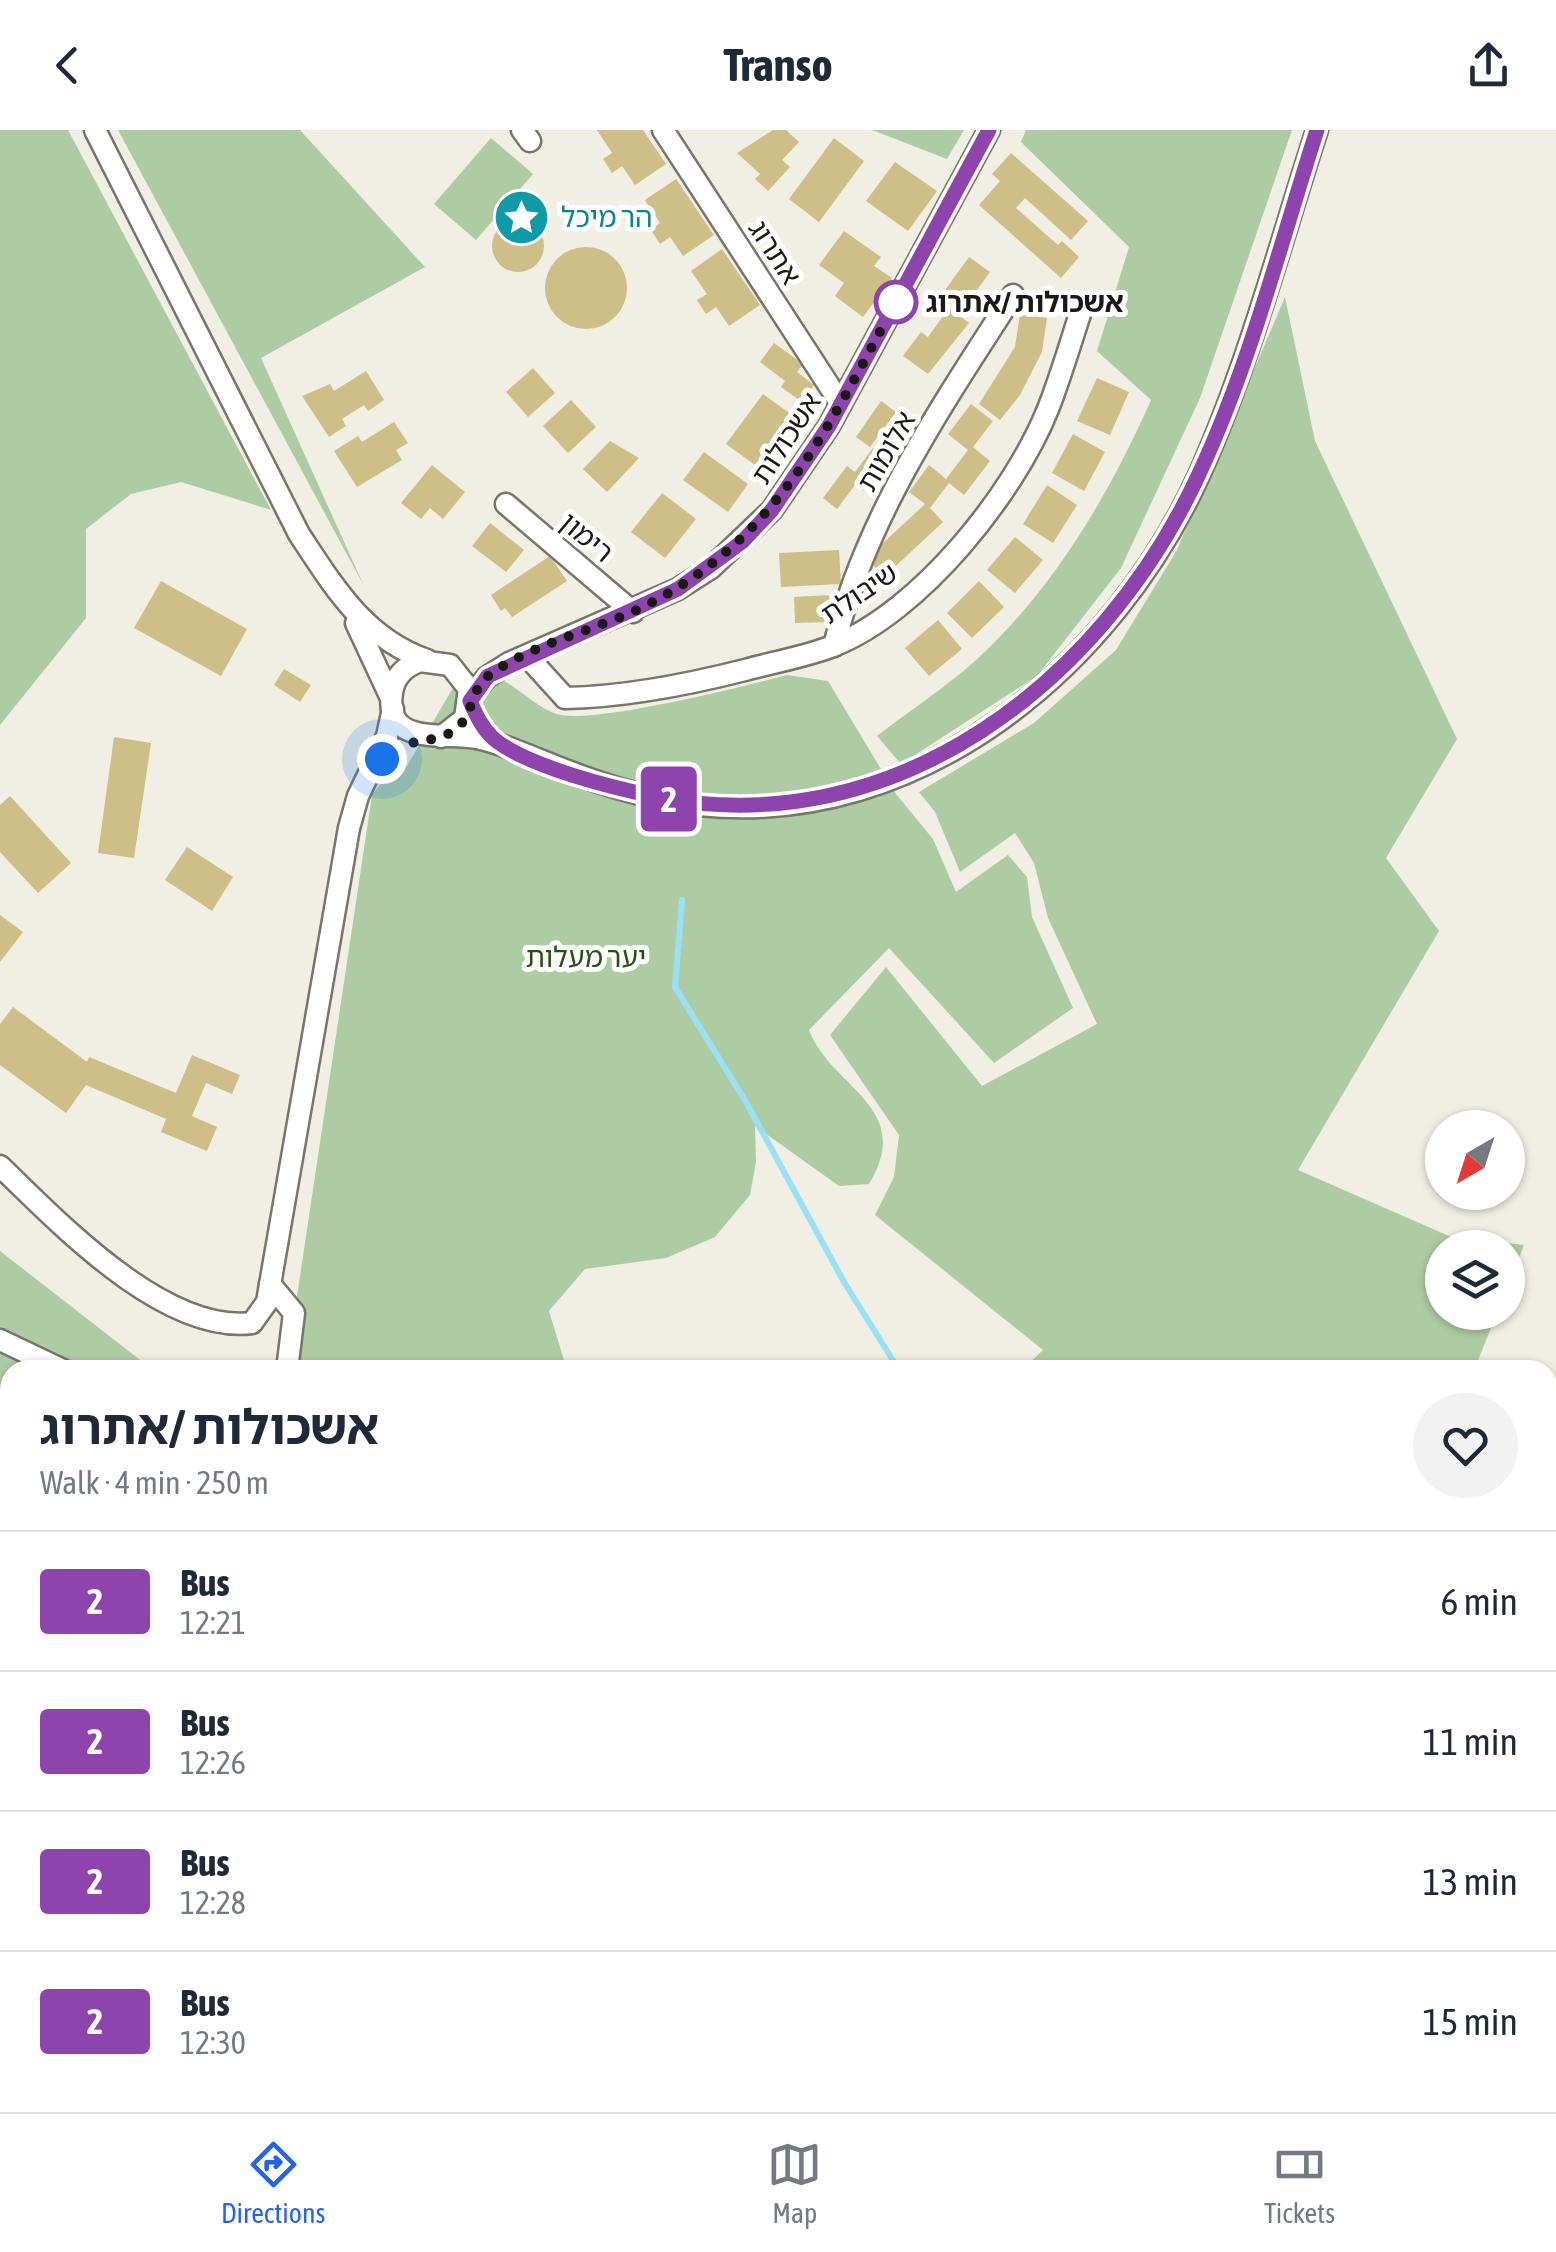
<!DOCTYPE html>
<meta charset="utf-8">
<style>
:root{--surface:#fff;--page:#f2f2f3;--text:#1f2937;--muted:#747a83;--line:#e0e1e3;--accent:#2563eb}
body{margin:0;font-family:"Asap Condensed","Noto Sans Hebrew",sans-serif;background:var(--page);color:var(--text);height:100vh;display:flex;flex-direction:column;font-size:38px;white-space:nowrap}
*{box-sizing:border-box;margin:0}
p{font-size:32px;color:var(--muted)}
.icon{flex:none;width:55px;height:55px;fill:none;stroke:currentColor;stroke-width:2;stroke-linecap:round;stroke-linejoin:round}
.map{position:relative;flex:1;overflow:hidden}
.panel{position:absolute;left:0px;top:1230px;width:1558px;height:752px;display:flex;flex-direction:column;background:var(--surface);border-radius:30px 30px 0 0;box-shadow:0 2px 8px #0004}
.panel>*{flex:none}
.badge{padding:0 20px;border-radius:8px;font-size:35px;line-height:65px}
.needle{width:65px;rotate:219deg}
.controls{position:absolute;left:1425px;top:980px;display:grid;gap:20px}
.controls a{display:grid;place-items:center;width:100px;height:100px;border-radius:50%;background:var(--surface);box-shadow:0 2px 8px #0004;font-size:50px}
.you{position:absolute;width:50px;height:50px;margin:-25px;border:8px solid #fff;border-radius:50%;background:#1a73e8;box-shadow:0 0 0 15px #1a73e833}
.map>.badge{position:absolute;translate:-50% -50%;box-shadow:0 0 0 5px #fff}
.round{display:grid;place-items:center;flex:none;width:105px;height:105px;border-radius:52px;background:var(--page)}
.overview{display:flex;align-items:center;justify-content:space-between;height:170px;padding:0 40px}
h1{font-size:48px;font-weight:700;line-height:75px}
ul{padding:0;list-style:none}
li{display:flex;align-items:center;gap:30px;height:140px;padding:0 40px;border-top:2px solid var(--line)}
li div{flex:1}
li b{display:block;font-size:38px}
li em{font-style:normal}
li .badge{min-width:110px;font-weight:700;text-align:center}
header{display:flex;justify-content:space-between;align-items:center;height:130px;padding:0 40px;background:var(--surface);font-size:45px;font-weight:700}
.tabs{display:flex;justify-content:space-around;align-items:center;height:140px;border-top:2px solid var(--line);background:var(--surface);font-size:28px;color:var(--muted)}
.tabs a{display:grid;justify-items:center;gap:5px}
.tabs .current{color:var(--accent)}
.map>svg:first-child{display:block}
</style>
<header><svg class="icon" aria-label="back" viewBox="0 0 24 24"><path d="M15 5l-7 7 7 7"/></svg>Transo<svg class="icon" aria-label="share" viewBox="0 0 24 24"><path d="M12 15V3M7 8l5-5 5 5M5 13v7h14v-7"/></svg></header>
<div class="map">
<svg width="1556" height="1982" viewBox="0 0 1556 1982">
<rect width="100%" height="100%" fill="#f1eee3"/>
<g fill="#aecca3">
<polygon points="0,0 68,0 271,380 181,352 131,364 86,399 86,488 0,595"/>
<polygon points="118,0 300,0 425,137 261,228 364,456"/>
<polygon points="872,0 964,0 947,29"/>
<path d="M1026,0H1292L1200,268L1121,438L1037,546L901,634L877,606C909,581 945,558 975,531C1053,460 1109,365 1151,270L1097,221L1129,117L1021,12Z"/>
<polygon points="491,8 533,44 476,110 434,74"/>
<polygon points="1285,167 1315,311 1457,609 1386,728 1439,801 1298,1040 1449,1106 1524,1115 1508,1156 1508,1118 1442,1118 1442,1182 1497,1183 1474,1240 1022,1240 1043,1220 875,1085 894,1047 899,1005 830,905 886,837 982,956 1097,894 1048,788 1034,733 1015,703 960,742 935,682 919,662 1034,593 1116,520 1177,420"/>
<path d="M787,545L828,551L896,664L933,709L956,762L1008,725L1027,747L1032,787L1073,878L994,933L889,818L809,900C831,958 916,977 869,1054L839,1056L755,996L756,1032L750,1065L715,1107L666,1128L585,1139L549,1181L567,1240H286L372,665L387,646L404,641L453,558L504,551C521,560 539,579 557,584C590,595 746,556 787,545Z"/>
<polygon points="0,1121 153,1240 10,1240 10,1356 0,1352"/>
</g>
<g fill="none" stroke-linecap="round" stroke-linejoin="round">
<g stroke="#9be0f4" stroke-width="6">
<polyline points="682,770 675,857 746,972 844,1152 899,1240"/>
<polyline points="1548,1700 1556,1684"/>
<polyline points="1391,1982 1397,1972"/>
</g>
</g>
<g fill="#cdbf87">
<polygon points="597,0 643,0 666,34 635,55 622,36 612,43 603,29 612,23"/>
<polygon points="773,0 786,0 799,12 782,30 790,37 768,61 755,49 760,44 737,23"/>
<polygon points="834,8 864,31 819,92 789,69"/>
<polygon points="1011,23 1088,91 1071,110 1025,68 1016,78 1058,115 1062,111 1079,127 1061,148 979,75 1000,51 992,44"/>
<polygon points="895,32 937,61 908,101 866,71"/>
<polygon points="676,49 714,105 683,126 670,107 660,114 651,100 660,93 645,70"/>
<circle cx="518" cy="116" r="26"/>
<polygon points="844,101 881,127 874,136 892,148 863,187 835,166 844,153 819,135"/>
<circle cx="586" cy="158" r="41"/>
<polygon points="722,119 760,175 729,196 716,177 706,184 697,170 707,164 691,141"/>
<polygon points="969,127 990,142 961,182 940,167"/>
<polygon points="949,178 969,193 928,244 903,226 921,202 928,207"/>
<polygon points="1020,184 1047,188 1042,222 1020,265 1000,290 979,274 1015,217"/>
<polygon points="774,213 803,234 797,242 814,255 802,272 781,257 785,251 760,232"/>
<polygon points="533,238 555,263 528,287 506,262"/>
<polygon points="366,241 384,270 368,281 364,275 342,289 346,296 329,307 302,266 330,254 334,261"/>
<polygon points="1097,248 1129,262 1110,305 1077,291"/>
<polygon points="763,264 799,290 762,340 726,314"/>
<polygon points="571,270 596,297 568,323 543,296"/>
<polygon points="881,271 896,282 870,317 856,307"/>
<polygon points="971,274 993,291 973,317 990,331 964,365 949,353 930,378 943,392 884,447 867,428 925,374 909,362 929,335 946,349 968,320 948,304"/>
<polygon points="394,292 408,313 396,320 402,330 357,357 334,321 358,306 362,312"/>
<polygon points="1073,304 1105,322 1084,361 1052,343"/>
<polygon points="610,311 639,328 607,362 583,339"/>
<polygon points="873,318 887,328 863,361 855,355 837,379 823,368 847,336 855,342"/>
<polygon points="704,322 748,354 728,382 683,350"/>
<polygon points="432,335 465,362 443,389 430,378 421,389 401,373"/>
<polygon points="1047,355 1077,375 1053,413 1023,394"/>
<polygon points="662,363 696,389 665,428 631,402"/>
<polygon points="490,393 524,420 506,442 472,416"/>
<polygon points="1015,407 1043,430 1015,463 987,440"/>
<polygon points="839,420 841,454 781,457 779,423"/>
<polygon points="550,426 567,451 512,487 505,478 501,481 491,465"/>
<polygon points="161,451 247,499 221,546 134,498"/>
<polygon points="979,451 1004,477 972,508 947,483"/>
<polygon points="830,465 831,492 795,493 794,467"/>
<polygon points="938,490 962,519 929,546 905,518"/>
<polygon points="284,539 311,555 300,572 274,555"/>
<polygon points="114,607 151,613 134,728 98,723"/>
<polygon points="10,666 71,733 38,763 0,722 0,675"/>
<polygon points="187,717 233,747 212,781 165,750"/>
<polygon points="0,785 23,802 0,832"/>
<polygon points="13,877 87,932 89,927 176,963 192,925 240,945 232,964 206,953 192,986 217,997 207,1021 161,1002 166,989 86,955 66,983 0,935 0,894"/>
</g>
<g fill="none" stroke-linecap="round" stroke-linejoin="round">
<defs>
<g id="minor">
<path d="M95,0L299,404C334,457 364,508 427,530"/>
<polyline points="522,0 530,11"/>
<polyline points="663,0 841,274"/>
<polyline points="506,374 633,482"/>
<polyline points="356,493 390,566"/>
<path d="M834,516C865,388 942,275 1013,165"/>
<path d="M527,526L565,568C626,567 686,555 745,540C774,532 805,527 833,516C920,482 1014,364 1048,279C1061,246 1071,211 1082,178"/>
<polyline points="470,567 487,547 509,533 678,459 711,438 772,380 829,296 989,0"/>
<path d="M441,607L465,588L469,559L450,535L420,531C406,536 394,546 392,563C384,617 445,602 476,608C498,612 519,622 540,630C591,651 643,669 699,675C920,699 1114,535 1200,343C1249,233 1280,114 1317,0"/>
<path d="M0,1036C59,1093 164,1204 252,1193L267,1172L349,698L358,666L387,606L393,579"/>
<polyline points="270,1154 294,1183 287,1240"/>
<polyline points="0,1210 63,1240"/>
</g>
</defs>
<use href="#minor" stroke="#78756b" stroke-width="25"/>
<use href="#minor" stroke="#fff" stroke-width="20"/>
</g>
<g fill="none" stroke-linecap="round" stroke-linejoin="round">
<defs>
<path id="line" d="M989,0L829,296L772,380L742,412L678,459L488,546L470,571C476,585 482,598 494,609C528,637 614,658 657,667C895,714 1103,552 1199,344C1250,235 1280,115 1317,0"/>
</defs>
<use href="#line" stroke="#fff" stroke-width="22"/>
<use href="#line" stroke="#8e44ad" stroke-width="15"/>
<path stroke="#1a1915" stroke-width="10" stroke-dasharray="0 18" d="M382,629C407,604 435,617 457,598C475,583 468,560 492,543C537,512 597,500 645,476C779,408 828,297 896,172"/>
</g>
<defs>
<symbol id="sight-disc" viewBox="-11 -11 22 22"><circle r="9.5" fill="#0f9aa8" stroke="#fff"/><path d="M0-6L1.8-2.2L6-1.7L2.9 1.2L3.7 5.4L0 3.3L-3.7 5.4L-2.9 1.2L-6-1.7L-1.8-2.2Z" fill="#fff"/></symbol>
</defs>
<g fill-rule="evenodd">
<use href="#sight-disc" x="490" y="56" width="63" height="63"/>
</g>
<circle fill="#fff" stroke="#8e44ad" stroke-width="5" cx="896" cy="172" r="20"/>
<g text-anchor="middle" stroke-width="10" stroke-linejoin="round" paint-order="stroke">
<g font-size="28" fill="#0d838f" stroke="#fff" text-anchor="start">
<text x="561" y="97">הר מיכל</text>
</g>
<g font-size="28" fill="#1a1915" stroke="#fff">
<text transform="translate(775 122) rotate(57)" y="10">אתרוג</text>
<text transform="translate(786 308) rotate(-57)" y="10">אשכולות</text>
<text transform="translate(886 321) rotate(-60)" y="10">אלומות</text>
<text transform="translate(587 407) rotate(40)" y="10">רימון</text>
<text transform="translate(859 463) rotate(-34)" y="10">שיבולת</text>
</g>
<g font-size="28" font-weight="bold" fill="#1a1915" stroke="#fff" text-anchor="start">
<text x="926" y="182">אשכולות /אתרוג</text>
</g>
<g font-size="28" fill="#285212" stroke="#fff">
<text x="586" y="837">יער מעלות</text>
</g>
</g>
</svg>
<div class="controls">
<a><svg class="needle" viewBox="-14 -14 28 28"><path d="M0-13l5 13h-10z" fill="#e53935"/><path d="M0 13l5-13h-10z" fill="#747a83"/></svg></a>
<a><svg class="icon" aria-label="layers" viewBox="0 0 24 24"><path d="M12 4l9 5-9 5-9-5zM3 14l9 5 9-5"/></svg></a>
</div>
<div class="you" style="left:382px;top:629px"></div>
<b class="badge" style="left:669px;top:669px;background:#8e44ad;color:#fff">2</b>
<section class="panel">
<div class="overview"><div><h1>אשכולות /אתרוג</h1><p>Walk · 4 min · 250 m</p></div><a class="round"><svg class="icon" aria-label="heart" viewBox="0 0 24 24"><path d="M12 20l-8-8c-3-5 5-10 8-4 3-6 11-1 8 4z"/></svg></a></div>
<ul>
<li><span class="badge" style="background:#8e44ad;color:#fff">2</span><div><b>Bus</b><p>12:21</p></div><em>6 min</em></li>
<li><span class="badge" style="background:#8e44ad;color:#fff">2</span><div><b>Bus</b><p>12:26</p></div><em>11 min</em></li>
<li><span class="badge" style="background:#8e44ad;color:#fff">2</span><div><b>Bus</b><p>12:28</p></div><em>13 min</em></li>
<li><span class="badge" style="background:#8e44ad;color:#fff">2</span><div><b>Bus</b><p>12:30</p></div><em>15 min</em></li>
</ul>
</section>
</div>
<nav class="tabs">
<a class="current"><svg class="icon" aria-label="directions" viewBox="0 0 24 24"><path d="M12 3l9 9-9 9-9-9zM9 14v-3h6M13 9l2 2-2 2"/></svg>Directions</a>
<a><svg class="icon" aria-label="map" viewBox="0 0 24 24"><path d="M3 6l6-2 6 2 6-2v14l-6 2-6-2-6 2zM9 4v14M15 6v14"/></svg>Map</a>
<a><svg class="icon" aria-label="tickets" viewBox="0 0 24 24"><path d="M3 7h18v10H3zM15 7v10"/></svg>Tickets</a>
</nav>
